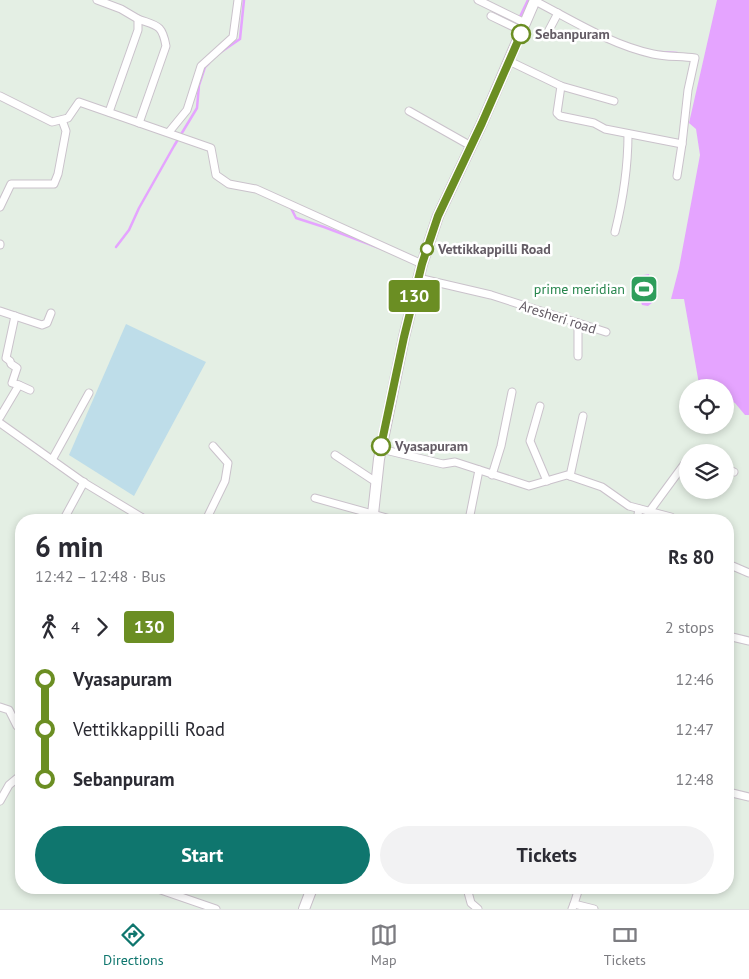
<!DOCTYPE html>
<meta charset="utf-8">
<style>
:root{--surface:#fff;--page:#f2f2f3;--text:#2b2b33;--muted:#7c7c81;--line:#e1e1e2;--accent:#0f766e}
body{margin:0;font-family:"PT Sans",sans-serif;background:var(--page);color:var(--text);height:100vh;display:flex;flex-direction:column;font-size:19px;white-space:nowrap}
*{box-sizing:border-box;margin:0}
p{font-size:16px;color:var(--muted)}
.icon{flex:none;width:28px;height:28px;fill:none;stroke:currentColor;stroke-width:2;stroke-linecap:round;stroke-linejoin:round}
.map{position:relative;flex:1;overflow:hidden}
.sheet{position:absolute;left:15px;top:514px;width:719px;height:380px;display:flex;flex-direction:column;background:var(--surface);border-radius:20px;box-shadow:0 2px 8px #0003}
.sheet>*{flex:none}
.badge{padding:0 10px;border-radius:4px;font-size:18px;line-height:32px}
.fabs{position:absolute;left:679px;top:379px;display:grid;gap:10px}
.fabs a{display:grid;place-items:center;width:55px;height:55px;border-radius:50%;background:var(--surface);box-shadow:0 2px 8px #0003;font-size:25px}
.map>.badge{position:absolute;translate:-50% -50%;box-shadow:0 0 0 2px #fff}
.legs{display:flex;align-items:center;gap:8px;height:55px;padding:0 20px;font-size:16px}
.legs p{margin-inline-start:auto}
.headline{display:flex;align-items:center;justify-content:space-between;height:85px;padding:0 20px}
h1{font-size:28px;font-weight:700;line-height:38px}
.primary-button{display:flex;gap:10px;margin-top:auto;padding:10px 20px}
.primary-button a{flex:1;height:58px;border-radius:30px;background:var(--accent);color:#fff;font-size:20px;font-weight:700;line-height:58px;text-align:center}
.primary-button a+a{background:var(--page);color:var(--text)}
ul{padding:0 20px;list-style:none}
li{display:flex;align-items:center;gap:18px;height:50px;font-size:19px}
li i{display:grid;place-items:center;width:8px;height:100%;margin:0 6px;background:currentColor}
li i::after{content:'';width:12px;height:12px;margin:-6px;border:4px solid;border-radius:50%;background:var(--surface)}
li p{margin-inline-start:auto}
li:first-child i{background:linear-gradient(#0000 50%,currentColor 0)}
li:last-child i{background:linear-gradient(currentColor 50%,#0000 0)}
.menu{display:flex;justify-content:space-around;align-items:center;height:70px;border-top:1px solid var(--line);background:var(--surface);font-size:14px;color:var(--muted)}
.menu a{display:grid;justify-items:center;gap:2px}
.menu .on{color:var(--accent)}
.map>svg:first-child{display:block}
</style>
<div class="map">
<svg width="749" height="909" viewBox="0 0 749 909">
<rect width="100%" height="100%" fill="#e4efe4"/>
<polygon fill="#bedde9" points="126,324 206,362 134,496 69,455"/>
<g fill="#e5a4ff">
<polygon points="717,0 749,0 749,415 745,415 735,403 725,398 725,388 705,387 699,384 684,299 671,299 679,268 700,155 696,129 689,123"/>
<polygon points="649,274 653,302 648,306 642,305 633,277"/>
</g>
<g fill="none" stroke-linecap="round" stroke-linejoin="round">
<g stroke="#e5a4ff" stroke-width="2.5">
<polyline points="517,23 528,0"/>
<polyline points="660,52 677,53"/>
<polyline points="218,54 240,39 244,0"/>
<polyline points="291,208 296,218 324,227 382,249"/>
<polyline points="116,247 129,230 139,208 174,146 197,108 199,85 205,67 209,63"/>
<polyline points="142,514 154,520"/>
</g>
<defs>
<g id="street">
<polyline points="97,0 121,9 138,19 138,30 109,112"/>
<polyline points="478,0 525,23"/>
<path d="M535,1C572,20 611,45 653,54C666,57 681,56 695,58L688,90L682,144L677,176"/>
<polyline points="491,16 522,31"/>
<path d="M138,19C157,26 162,24 166,46L139,123"/>
<polyline points="549,30 558,13"/>
<polyline points="509,61 561,86 557,113 560,116 594,123 605,129 682,144"/>
<polyline points="561,86 614,101"/>
<polyline points="0,96 52,122 68,118 79,102 211,148 216,175 229,184 256,189 422,264"/>
<polyline points="409,111 471,146"/>
<polyline points="169,132 187,110 201,66 233,37 238,0"/>
<polyline points="0,207 11,184 54,184 58,174 66,131 62,120"/>
<path d="M615,232C623,200 628,167 628,134"/>
<polyline points="0,244 0,245"/>
<polyline points="418,278 491,295 606,332"/>
<polyline points="0,311 42,325 47,323 51,313"/>
<polyline points="578,323 578,356"/>
<polyline points="19,385 30,390"/>
<polyline points="540,406 530,441 547,481"/>
<polyline points="0,417 19,385 12,383 17,368 11,364 10,361 6,358 15,316"/>
<polyline points="0,423 83,482 146,520"/>
<polyline points="381,449 443,464 455,462 529,486 567,475 602,487 629,506 671,517 674,520"/>
<polyline points="335,455 376,482"/>
<polyline points="52,460 89,393"/>
<polyline points="725,468 734,472"/>
<polyline points="492,475 501,446 512,392"/>
<polyline points="570,476 583,416"/>
<polyline points="315,498 394,520"/>
<polyline points="649,512 688,459"/>
<polyline points="65,517 84,482"/>
<polyline points="206,520 225,481 228,463 213,446"/>
<polyline points="469,520 479,470"/>
<polyline points="637,520 639,509"/>
<polyline points="728,564 749,573"/>
<polyline points="728,636 749,641"/>
<polyline points="0,707 9,710 17,726 21,729"/>
<polyline points="728,792 749,797"/>
<polyline points="0,801 9,785 21,775"/>
<polyline points="155,888 216,909"/>
<polyline points="470,888 468,892 471,903 478,909"/>
<polyline points="574,904 579,888"/>
<polyline points="572,909 574,904 594,909"/>
</g>
<g id="secondary">
<polyline points="374,520 373,514 379,459 404,337 422,264 438,216 482,123 535,0"/>
<polyline points="304,909 312,888"/>
</g>
</defs>
<use href="#street" stroke="#cac2cb" stroke-width="9"/>
<use href="#secondary" stroke="#c9c0ca" stroke-width="12"/>
<use href="#street" stroke="#fff" stroke-width="7"/>
<use href="#secondary" stroke="#fff" stroke-width="10"/>
</g>
<g fill="none" stroke-linecap="round" stroke-linejoin="round">
<defs>
<polyline id="line-1" points="381,446 404,337 422,264 438,216 482,123 521,34"/>
</defs>
<use href="#line-1" stroke="#fff" stroke-width="11"/>
<use href="#line-1" stroke="#6b8e23" stroke-width="8"/>
</g>
<defs>
<symbol id="stadium-square" viewBox="-11 -11 22 22"><rect x="-9" y="-9" width="18" height="18" rx="4" fill="#2e9e5b" stroke="#fff"/><path d="M0-5a6.5 5 0 1 0 0 10a6.5 5 0 1 0 0-10ZM-3.5-1.8h7v3.6h-7Z" fill="#fff"/></symbol>
</defs>
<g fill-rule="evenodd">
<use href="#stadium-square" x="628" y="273" width="32" height="32"/>
</g>
<g fill="#fff" stroke="#6b8e23" stroke-width="2.5">
<circle cx="521" cy="34" r="9"/>
<circle cx="427" cy="249" r="6"/>
<circle cx="381" cy="446" r="9"/>
</g>
<g text-anchor="middle" stroke-width="5" stroke-linejoin="round" paint-order="stroke">
<g font-size="14" font-weight="bold" fill="#645c65" stroke="#fff" text-anchor="start">
<text x="535" y="39">Sebanpuram</text>
<text x="438" y="254">Vettikkappilli Road</text>
<text x="395" y="451">Vyasapuram</text>
</g>
<g font-size="14" fill="#27864d" stroke="#fff" text-anchor="end">
<text x="625" y="294">prime meridian</text>
</g>
<g font-size="14" fill="#645c65" stroke="#fff">
<text transform="translate(558 317) rotate(18)" y="5">Aresheri road</text>
</g>
</g>
</svg>
<div class="fabs">
<a><svg class="icon" aria-label="locate" viewBox="0 0 24 24"><circle cx="12" cy="12" r="6"/><path d="M12 2v4M12 18v4M2 12h4M18 12h4"/></svg></a>
<a><svg class="icon" aria-label="layers" viewBox="0 0 24 24"><path d="M12 4l9 5-9 5-9-5zM3 14l9 5 9-5"/></svg></a>
</div>
<b class="badge" style="left:414px;top:296px;background:#6b8e23;color:#fff">130</b>
<section class="sheet">
<div class="headline"><div><h1>6 min</h1><p>12:42 – 12:48 · Bus</p></div><b>Rs 80</b></div>
<div class="legs"><svg class="icon" aria-label="walk" viewBox="0 0 24 24"><circle cx="13" cy="4" r="2"/><path d="M13 8l-2 6 4 7M11 14l-3 7M7 12l3-4h3l4 4"/></svg>4<svg class="icon" aria-label="forward" viewBox="0 0 24 24"><path d="M9 5l7 7-7 7"/></svg><b class="badge" style="background:#6b8e23;color:#fff">130</b><p>2 stops</p></div>
<ul>
<li><i style="color:#6b8e23"></i><b>Vyasapuram</b><p>12:46</p></li>
<li><i style="color:#6b8e23"></i><span>Vettikkappilli Road</span><p>12:47</p></li>
<li><i style="color:#6b8e23"></i><b>Sebanpuram</b><p>12:48</p></li>
</ul>
<div class="primary-button"><a>Start</a><a>Tickets</a></div>
</section>
</div>
<nav class="menu">
<a class="on"><svg class="icon" aria-label="directions" viewBox="0 0 24 24"><path d="M12 3l9 9-9 9-9-9zM9 14v-3h6M13 9l2 2-2 2"/></svg>Directions</a>
<a><svg class="icon" aria-label="map" viewBox="0 0 24 24"><path d="M3 6l6-2 6 2 6-2v14l-6 2-6-2-6 2zM9 4v14M15 6v14"/></svg>Map</a>
<a><svg class="icon" aria-label="tickets" viewBox="0 0 24 24"><path d="M3 7h18v10H3zM15 7v10"/></svg>Tickets</a>
</nav>
